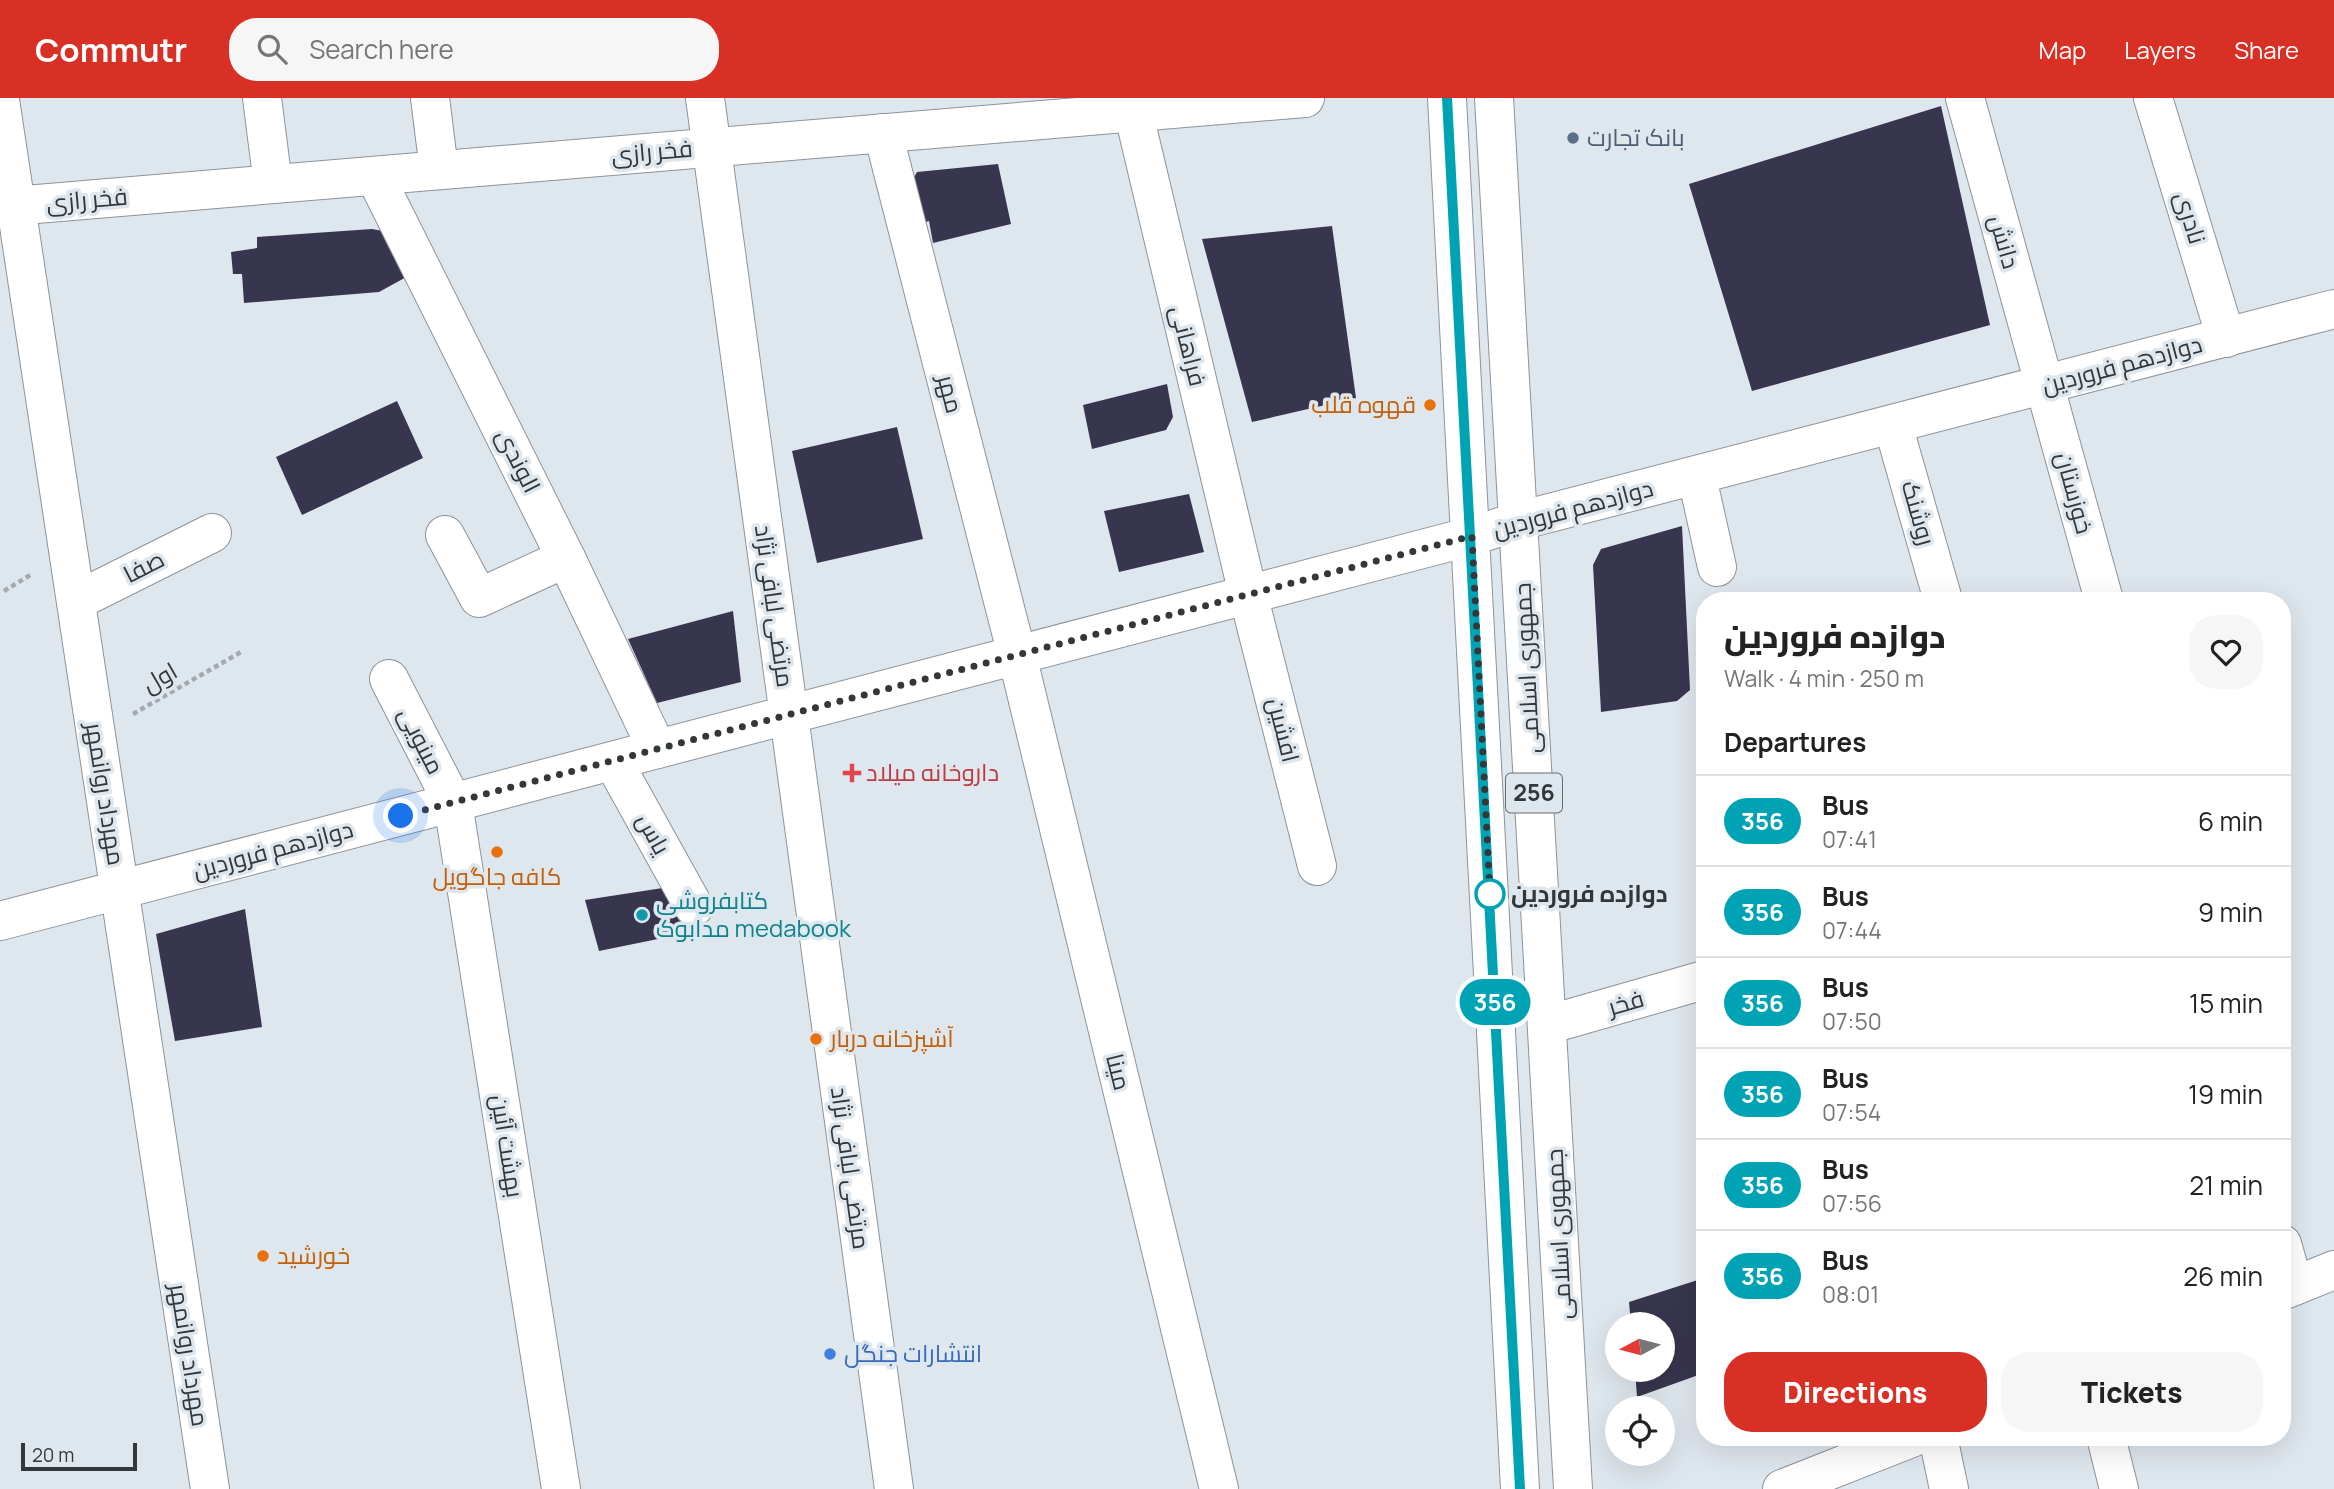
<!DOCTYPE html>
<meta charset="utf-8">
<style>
:root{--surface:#fff;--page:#f6f6f6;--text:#222;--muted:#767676;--line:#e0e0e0;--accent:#d93025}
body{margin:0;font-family:Manrope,Cairo,sans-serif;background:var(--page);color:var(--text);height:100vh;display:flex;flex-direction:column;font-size:26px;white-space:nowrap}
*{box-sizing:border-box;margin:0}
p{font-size:23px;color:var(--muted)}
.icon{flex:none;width:38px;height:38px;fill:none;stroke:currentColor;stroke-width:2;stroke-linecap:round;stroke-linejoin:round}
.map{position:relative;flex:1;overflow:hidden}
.panel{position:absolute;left:1696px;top:494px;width:595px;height:854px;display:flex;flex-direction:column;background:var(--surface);border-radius:28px;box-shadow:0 7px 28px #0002}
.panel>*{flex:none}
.badge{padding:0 14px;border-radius:23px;font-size:24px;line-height:46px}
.needle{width:46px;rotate:263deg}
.controls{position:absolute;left:1605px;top:1214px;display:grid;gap:14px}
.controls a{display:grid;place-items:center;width:70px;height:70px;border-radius:50%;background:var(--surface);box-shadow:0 7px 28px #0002;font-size:35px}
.scale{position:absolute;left:21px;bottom:18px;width:116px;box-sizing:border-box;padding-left:7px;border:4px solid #343739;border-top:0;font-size:19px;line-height:24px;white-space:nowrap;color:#343739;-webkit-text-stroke:5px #dfe7ee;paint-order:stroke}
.you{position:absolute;width:35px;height:35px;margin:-18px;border:5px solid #fff;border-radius:50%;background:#1a73e8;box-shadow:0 0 0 10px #1a73e833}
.map>.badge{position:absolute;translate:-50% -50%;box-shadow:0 0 0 4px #fff}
h2{padding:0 28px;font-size:26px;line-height:63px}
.round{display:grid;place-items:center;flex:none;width:74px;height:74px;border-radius:28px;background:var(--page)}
.overview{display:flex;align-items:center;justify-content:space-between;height:119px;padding:0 28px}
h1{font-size:33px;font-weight:800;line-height:52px}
.primary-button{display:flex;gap:14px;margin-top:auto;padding:14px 28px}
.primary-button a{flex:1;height:80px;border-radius:28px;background:var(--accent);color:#fff;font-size:28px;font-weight:800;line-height:80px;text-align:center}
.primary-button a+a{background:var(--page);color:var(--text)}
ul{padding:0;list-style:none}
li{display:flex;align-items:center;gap:21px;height:91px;padding:0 28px;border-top:2px solid var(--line)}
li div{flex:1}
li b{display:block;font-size:26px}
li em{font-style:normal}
li .badge{min-width:77px;font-weight:700;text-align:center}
header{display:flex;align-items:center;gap:42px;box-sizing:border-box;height:98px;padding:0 35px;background:var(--accent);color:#fff}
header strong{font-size:33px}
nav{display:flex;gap:38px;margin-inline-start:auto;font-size:24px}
.search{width:490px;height:63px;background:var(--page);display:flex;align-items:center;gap:18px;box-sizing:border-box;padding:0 24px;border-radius:28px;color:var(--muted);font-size:26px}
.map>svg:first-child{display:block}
</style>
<header>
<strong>Commutr</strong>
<div class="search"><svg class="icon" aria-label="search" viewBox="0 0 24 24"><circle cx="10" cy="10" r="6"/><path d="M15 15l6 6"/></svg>Search here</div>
<nav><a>Map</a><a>Layers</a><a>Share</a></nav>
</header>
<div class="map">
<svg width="2334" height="1391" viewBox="0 0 2334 1391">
<rect width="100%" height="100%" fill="#dfe7ee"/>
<g fill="#38354f">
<polygon points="1941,8 1990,227 1752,293 1689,86"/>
<polygon points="998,66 1011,126 933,145 929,123 922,125 912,83 917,74"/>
<polygon points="1332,128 1356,300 1252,324 1202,141"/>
<polygon points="372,131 394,135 410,177 379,194 244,205 242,176 233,176 231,154 257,150 257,139"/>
<polygon points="1167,286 1173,319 1166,332 1092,351 1083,307"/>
<polygon points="397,303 423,360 302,417 276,359"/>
<polygon points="897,329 923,441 817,465 792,353"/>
<polygon points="1189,396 1204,454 1119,474 1104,413"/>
<polygon points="1682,428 1690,592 1677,603 1601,614 1593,467 1601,451"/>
<polygon points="733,513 741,584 657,605 628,541"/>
<polygon points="682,787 702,832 599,853 585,802"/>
<polygon points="245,811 262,929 175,943 156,836"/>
<polygon points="1704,1180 1704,1275 1637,1299 1635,1272 1662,1272 1662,1227 1631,1227 1629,1204"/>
</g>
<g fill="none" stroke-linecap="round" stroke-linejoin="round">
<defs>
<g id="minor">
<polyline points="262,0 273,86"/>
<polyline points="430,0 439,72"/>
<polyline points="1130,0 1248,496 1317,768"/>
<polyline points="1447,0 1520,1391"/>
<polyline points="1965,0 2104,502"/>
<polyline points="2153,0 2226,240"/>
<polyline points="0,2 210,1391"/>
<polyline points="883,35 1017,557 1219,1391"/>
<polyline points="375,78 566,460 657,651"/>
<polyline points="0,109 1305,0"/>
<polyline points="1893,327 1943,502"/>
<polyline points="1697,379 1717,469"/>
<polyline points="445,437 479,500 566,460"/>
<polyline points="76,503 212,435"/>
<polyline points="389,581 453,705 561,1391"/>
<polyline points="613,663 694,809"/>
<polyline points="1547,927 1704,882"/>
<polyline points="2282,1146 2294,1188"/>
<polyline points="2282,1193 2334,1172"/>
<polyline points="1938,1339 1949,1391"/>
<polyline points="2106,1339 2119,1391"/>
<polyline points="1782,1391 1914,1339"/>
</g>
<g id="major">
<polyline points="705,0 894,1391"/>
<polyline points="1494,0 1573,1391"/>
<polyline points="0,823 1472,438 1519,423 2334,211"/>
</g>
</defs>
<use href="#minor" stroke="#8c9399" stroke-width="40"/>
<use href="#major" stroke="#8c9399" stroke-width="40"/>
<g stroke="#a3a9ae" stroke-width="4.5" stroke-dasharray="5 3.5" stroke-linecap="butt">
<polyline points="4,493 32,476"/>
<polyline points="133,616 241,554"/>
</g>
<use href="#minor" stroke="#fff" stroke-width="38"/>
<use href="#major" stroke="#fff" stroke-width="38"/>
</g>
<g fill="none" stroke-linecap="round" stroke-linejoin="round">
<defs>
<polyline id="line" points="1447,0 1520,1391"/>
</defs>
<use href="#line" stroke="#fff" stroke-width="16"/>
<use href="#line" stroke="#00a3b4" stroke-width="10"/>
<polyline stroke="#343739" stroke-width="7" stroke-dasharray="0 12.6" points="401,718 1472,438 1490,796"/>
</g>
<circle fill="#5c6f8a" stroke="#dfe7ee" stroke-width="2.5" cx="1573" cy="40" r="7"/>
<g fill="#e8710a" stroke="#dfe7ee" stroke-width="2.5">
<circle cx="1430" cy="307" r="7"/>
<circle cx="497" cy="754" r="7"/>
<circle cx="816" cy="941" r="7"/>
<circle cx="263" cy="1158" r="7"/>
</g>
<path fill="#e0444e" stroke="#dfe7ee" stroke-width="2.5" d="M848.5 664.5h7v7h7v7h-7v7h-7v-7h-7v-7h7z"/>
<circle fill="#fff" stroke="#00a3b4" stroke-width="3.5" cx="1490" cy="796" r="14"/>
<circle fill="#0f9aa8" stroke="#dfe7ee" stroke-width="2.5" cx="642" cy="817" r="7"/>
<circle fill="#3f7fe0" stroke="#dfe7ee" stroke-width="2.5" cx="830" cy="1256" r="7"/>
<g text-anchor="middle" stroke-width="7" stroke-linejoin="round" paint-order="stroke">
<rect fill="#dfe7ee" stroke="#676c6f" stroke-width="2" x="1506" y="675.5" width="56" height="39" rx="5"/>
<g font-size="23" font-weight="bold" fill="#343739">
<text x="1534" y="703">256</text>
</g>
<g font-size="24" fill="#4e5e75" stroke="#dfe7ee" text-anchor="start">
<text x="1587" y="48">بانک تجارت</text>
</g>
<g font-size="24" fill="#343739" stroke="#dfe7ee">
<text transform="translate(652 54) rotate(-5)" y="8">فخر رازی</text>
<text transform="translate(87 102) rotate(-5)" y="8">فخر رازی</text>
<text transform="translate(2190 120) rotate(73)" y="8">نادری</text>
<text transform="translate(2004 144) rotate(74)" y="8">دانش</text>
<text transform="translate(1188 248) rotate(76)" y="8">فراهانی</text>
<text transform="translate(2122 267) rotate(-15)" y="8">دوازدهم فروردین</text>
<text transform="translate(950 296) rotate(76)" y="8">مهر</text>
<text transform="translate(518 363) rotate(63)" y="8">الوندی</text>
<text transform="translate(2074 395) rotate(75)" y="8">خوزستان</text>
<text transform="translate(1573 411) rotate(-15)" y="8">دوازدهم فروردین</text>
<text transform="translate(1918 415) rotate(74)" y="8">روشنک</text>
<text transform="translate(144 469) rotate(-27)" y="8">صفا</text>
<text transform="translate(774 508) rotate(82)" y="8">مرتضی لبافی نژاد</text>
<text transform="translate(1527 570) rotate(-93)" y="8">جمهوری اسلامی</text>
<text transform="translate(160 580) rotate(-30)" y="8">اول</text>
<text transform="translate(1283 632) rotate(76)" y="8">افشین</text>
<text transform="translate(421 643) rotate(63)" y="8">مینویی</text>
<text transform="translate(105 696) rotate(81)" y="8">مهرداد روانمهر</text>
<text transform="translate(653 736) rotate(61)" y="8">یاس</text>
<text transform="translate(273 752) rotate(-15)" y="8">دوازدهم فروردین</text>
<text transform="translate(1626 905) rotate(-16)" y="8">فخر</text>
<text transform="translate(1118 974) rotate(76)" y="8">مینا</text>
<text transform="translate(507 1048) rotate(81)" y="8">بهشت آئین</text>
<text transform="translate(850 1070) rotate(82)" y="8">مرتضی لبافی نژاد</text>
<text transform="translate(1559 1136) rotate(-93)" y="8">جمهوری اسلامی</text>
<text transform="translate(189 1257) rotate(81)" y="8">مهرداد روانمهر</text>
</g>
<g font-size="24" fill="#c56008" stroke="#dfe7ee" text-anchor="start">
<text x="1416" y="315" text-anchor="end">قهوه قلب</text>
<text x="497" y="787" text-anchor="middle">کافه جاگویل</text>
<text x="830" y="949">آشپزخانه دربار</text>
<text x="277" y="1166">خورشید</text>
</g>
<g font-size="24" fill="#be3a42" stroke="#dfe7ee" text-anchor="start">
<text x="866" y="683">داروخانه میلاد</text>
</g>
<g font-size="24" font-weight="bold" fill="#343739" stroke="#dfe7ee" text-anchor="start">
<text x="1511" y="804">دوازده فروردین</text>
</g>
<g font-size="24" fill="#0d838f" stroke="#dfe7ee" text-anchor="start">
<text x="656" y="811">کتابفروشی<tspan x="656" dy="28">مدابوک medabook</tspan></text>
</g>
<g font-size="24" fill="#366cbe" stroke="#dfe7ee" text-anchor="start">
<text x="844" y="1264">انتشارات جنگل</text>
</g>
</g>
</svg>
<div class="controls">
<a><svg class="needle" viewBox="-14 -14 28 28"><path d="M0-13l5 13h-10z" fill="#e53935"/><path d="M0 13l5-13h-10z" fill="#767676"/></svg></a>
<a><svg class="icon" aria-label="locate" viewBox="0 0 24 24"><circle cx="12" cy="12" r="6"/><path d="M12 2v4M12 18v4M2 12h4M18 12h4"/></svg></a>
</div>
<div class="scale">20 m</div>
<div class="you" style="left:401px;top:718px"></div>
<b class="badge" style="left:1495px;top:904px;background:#00a3b4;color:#fff">356</b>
<section class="panel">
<div class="overview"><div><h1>دوازده فروردین</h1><p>Walk · 4 min · 250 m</p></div><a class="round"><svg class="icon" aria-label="heart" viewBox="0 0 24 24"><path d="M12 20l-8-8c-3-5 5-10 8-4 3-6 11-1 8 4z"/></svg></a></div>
<h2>Departures</h2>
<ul>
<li><span class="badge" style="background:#00a3b4;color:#fff">356</span><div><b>Bus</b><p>07:41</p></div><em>6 min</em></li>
<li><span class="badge" style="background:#00a3b4;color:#fff">356</span><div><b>Bus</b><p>07:44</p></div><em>9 min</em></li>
<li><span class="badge" style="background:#00a3b4;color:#fff">356</span><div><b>Bus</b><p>07:50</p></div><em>15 min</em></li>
<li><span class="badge" style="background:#00a3b4;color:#fff">356</span><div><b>Bus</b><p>07:54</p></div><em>19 min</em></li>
<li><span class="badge" style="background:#00a3b4;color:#fff">356</span><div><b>Bus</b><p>07:56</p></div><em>21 min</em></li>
<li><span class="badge" style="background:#00a3b4;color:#fff">356</span><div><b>Bus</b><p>08:01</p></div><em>26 min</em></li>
</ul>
<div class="primary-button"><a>Directions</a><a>Tickets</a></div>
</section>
</div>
